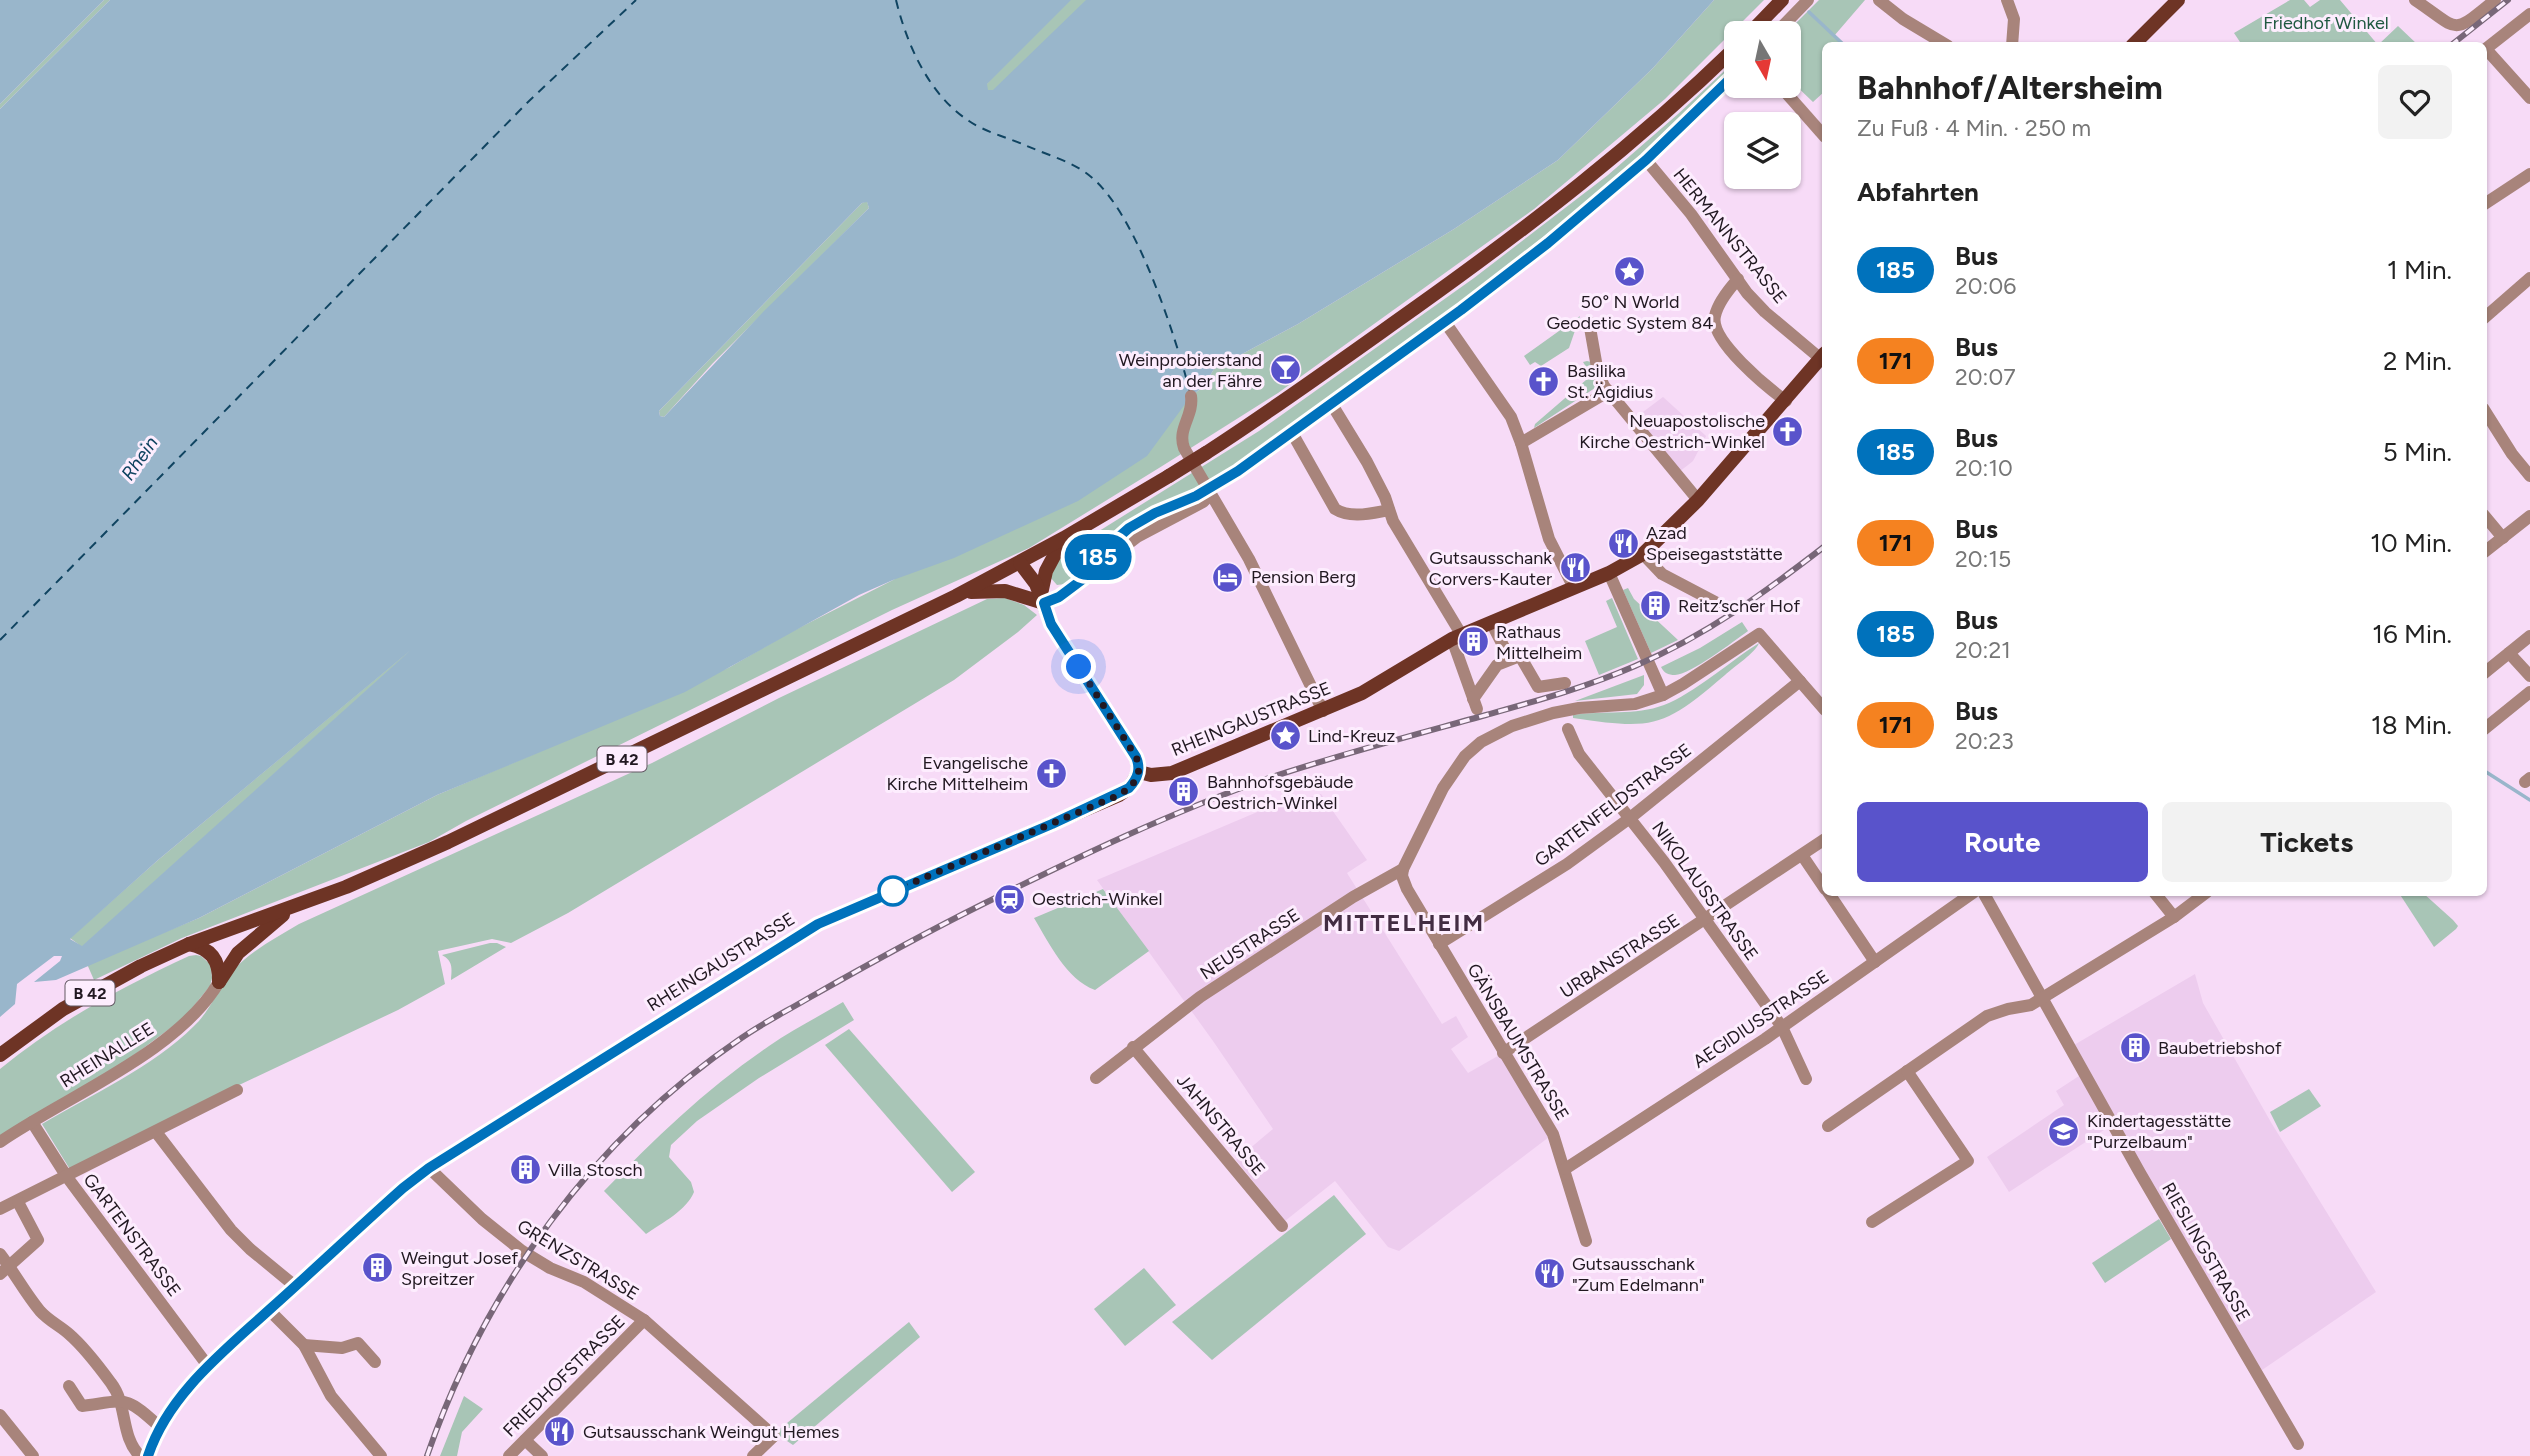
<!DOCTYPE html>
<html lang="de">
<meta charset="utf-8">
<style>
:root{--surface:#fff;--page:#f2f2f2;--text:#222;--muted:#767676;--accent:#5953cb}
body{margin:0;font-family:Figtree,sans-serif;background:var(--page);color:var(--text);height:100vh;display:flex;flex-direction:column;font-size:26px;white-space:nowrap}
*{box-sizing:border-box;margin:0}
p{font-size:23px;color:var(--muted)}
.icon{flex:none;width:38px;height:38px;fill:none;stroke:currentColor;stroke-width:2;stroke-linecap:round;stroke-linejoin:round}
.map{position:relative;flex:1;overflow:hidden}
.panel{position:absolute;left:1822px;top:42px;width:665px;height:854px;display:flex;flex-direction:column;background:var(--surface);border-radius:10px;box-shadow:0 2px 5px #0004}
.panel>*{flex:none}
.badge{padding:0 14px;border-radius:23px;font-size:24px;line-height:46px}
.needle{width:46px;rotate:171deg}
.fabs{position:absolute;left:1724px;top:21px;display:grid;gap:14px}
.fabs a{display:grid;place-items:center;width:77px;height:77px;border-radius:10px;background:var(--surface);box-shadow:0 2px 5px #0004;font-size:35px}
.you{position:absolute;width:35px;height:35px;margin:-18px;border:5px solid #fff;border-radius:50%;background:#1a73e8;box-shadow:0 0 0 10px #1a73e833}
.map>.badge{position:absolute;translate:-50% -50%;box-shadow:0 0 0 4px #fff}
h2{padding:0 35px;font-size:26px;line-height:63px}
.round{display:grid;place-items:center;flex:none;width:74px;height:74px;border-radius:10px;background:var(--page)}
.summary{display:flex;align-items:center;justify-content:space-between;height:119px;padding:0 35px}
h1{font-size:33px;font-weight:700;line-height:52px}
.cta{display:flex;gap:14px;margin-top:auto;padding:14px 35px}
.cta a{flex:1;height:80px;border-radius:10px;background:var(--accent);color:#fff;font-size:28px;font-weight:700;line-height:80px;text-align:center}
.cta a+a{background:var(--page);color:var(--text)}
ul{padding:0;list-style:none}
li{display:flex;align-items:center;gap:21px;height:91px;padding:0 35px}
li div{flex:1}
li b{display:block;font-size:26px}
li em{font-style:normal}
li .badge{min-width:77px;font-weight:700;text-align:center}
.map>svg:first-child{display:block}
</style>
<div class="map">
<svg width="2530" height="1456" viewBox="0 0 2530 1456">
<rect width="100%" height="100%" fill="#f7dbf7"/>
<g fill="#edccee">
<polygon points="1663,397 1706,436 1693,461 1679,472 1635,418"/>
<polygon points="1321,794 1367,860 1347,873 1442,1024 1456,1016 1468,1037 1451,1049 1468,1073 1503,1053 1553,1134 1399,1251 1388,1247 1335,1181 1285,1221 1236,1160 1273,1129 1213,1041 1097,880 1262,810"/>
<polygon points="2195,974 2203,1003 2272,1124 2376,1292 2262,1370 2110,1126 2009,1192 1987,1157 2064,1105 2056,1091 2079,1076 2074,1045"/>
</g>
<g fill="#a8c5b6">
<polygon points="104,0 110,0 0,109 0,104"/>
<polygon points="1069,0 1092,0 996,99 982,89 1026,41"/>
<polygon points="1714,0 1764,0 1665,99 1534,209 1278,393 1159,468 1029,548 892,610 466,821 429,842 182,938 94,980 87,964 199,918 437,795 600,726 730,667 787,634 893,580 1191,396 1203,387 1214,369 1298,324 1454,229 1558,160 1653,68"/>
<polygon points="1819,0 1865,0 1834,36 1846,45 1825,46 1825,91 1813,102 1789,79 1788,33 1786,33"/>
<polygon points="2290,0 2304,0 2310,7 2320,0 2340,0 2378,45 2398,26 2418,45 2242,45 2234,33"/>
<polygon points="1736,60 1736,66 1638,161 1463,301 1234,469 1139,515 1087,557 1078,572 1070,581 1065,584 1057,585 1050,577 1060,556 1064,553 1259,431 1474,278 1608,175 1678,114"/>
<polygon points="867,201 869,208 713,363 664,417 660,416 659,411 862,203"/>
<polygon points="1580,316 1569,348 1541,366 1535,362 1530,365 1524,356"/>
<polygon points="1587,361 1591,362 1595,388 1534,428 1535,424 1586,380 1588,370 1583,362"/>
<polygon points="1628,588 1634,599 1678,640 1651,653 1623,590"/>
<path d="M1005,598L1024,605L1037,615L1018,632L954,680L568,913L511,943L492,939L438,951L445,984L398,1010L237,1086L71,1171L42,1124C92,1094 152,1068 194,1026C210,1011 217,991 230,974C248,952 276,938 299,924L652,763L779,698L987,599Z"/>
<polygon points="1612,598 1638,659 1599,675 1585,641 1617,627 1606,601"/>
<path d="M1742,622L1748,631C1734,641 1690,675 1675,675C1668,675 1664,673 1661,667L1700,648Z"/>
<polygon points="432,632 82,947 70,938 158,860"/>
<path d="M1759,643C1755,653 1735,666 1725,675C1663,728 1654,730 1573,718V715C1603,710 1635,716 1664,705C1693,694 1732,660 1759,643Z"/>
<polygon points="1644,675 1644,685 1637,694 1575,701"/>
<path d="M1103,889L1149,951L1095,990C1066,979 1049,943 1034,918Z"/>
<polygon points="2399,893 2423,893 2453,920 2458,926 2456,929 2434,947"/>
<path d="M490,943H497L506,947L451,980C452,968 453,961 442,955Z"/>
<path d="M196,955L201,956L211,965L212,978L210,986L184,1018L126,1061L0,1136V1069C57,1022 122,987 189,956Z"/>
<path d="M843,1002L854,1020L759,1078L697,1121L671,1145L669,1157L691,1182L694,1192C687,1210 662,1223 646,1234L604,1191C655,1138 707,1088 769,1046C792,1030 818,1017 843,1002Z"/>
<polygon points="849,1029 975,1172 952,1192 825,1045"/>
<polygon points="2309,1089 2321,1106 2280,1132 2270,1112"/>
<polygon points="1334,1195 1366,1234 1212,1360 1172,1322"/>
<polygon points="2159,1219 2171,1239 2105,1283 2092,1263"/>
<polygon points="1144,1268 1176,1305 1125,1346 1094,1309"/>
<polygon points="909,1322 920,1337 793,1445 775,1433"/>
<polygon points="464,1396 483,1409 462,1432 457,1456 440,1456"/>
</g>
<g fill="#99b6cb" fill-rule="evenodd">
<polygon points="0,0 104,0 0,104"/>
<path d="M110,0H1071L987,84L988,90H993L1086,0H1714L1653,68L1558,160L1454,229L1298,324L1214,369L1203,387L1191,396L1147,456L1078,501L954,558L893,580L859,595L685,692L437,795L199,918L56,980L34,982L60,961L62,956H54L17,984L15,1004L0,1017V109ZM867,202L869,208L764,311L664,417L660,416L659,411L862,203ZM411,650L82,946L70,939L158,860Z"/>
</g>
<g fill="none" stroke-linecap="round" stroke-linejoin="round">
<g stroke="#99b6cb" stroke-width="3.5">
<polyline points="1809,12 1845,46"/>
<polyline points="2483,770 2530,800"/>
</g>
<g stroke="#104461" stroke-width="2" stroke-dasharray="9 7" stroke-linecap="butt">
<path d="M896,0C907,45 929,95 969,121C985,132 1009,138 1027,146C1048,155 1073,162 1090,176C1136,212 1175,335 1190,392"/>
<polyline points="0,640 527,103 636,0"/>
</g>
<g stroke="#a8847b" stroke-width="12">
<polyline points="1879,0 1903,19 1948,46"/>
<polyline points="2007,0 2014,19 2012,46"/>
<path d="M2415,0C2460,30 2450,37 2495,0"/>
<polyline points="1776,33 1808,0"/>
<polyline points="2486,49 2530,98"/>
<polyline points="2483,51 2530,14"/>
<polyline points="1780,86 1825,137"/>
<polyline points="1646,160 1691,214 1747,293 1765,312 1821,359"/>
<polyline points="2483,205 2530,174"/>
<path d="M1738,279C1729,289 1718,302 1715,316C1709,340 1768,388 1786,401"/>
<polyline points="2483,319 2530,278"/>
<polyline points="1445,322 1511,417 1521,443 1549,539 1574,588"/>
<polyline points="1589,322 1598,373 1604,386 1698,500"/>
<path d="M1191,396C1194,416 1177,428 1184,448L1249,559L1323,711"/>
<polyline points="1331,403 1367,462 1385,497 1393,521 1461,634"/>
<polyline points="2483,408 2512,454 2530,476"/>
<path d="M1291,431L1335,509C1351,519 1372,513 1389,510"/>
<polyline points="1521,443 1609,391"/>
<polyline points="2483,514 2503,538"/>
<polyline points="2483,553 2530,516"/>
<polyline points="1643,554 1662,574 1721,605"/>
<polyline points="1609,573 1663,695"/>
<polyline points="1083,579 1103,551 1129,528 1155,513 1196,497 1226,478 1461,310 1548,243 1646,160 1736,73"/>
<polyline points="1044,603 1059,597 1137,537 1203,502 1208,497"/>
<polyline points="1491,622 1510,659"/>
<polyline points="1452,639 1477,709"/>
<polyline points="2509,653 2530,676"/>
<polyline points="2483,674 2530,636"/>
<polyline points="1473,699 1497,665 1520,656 1538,687 1565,683"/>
<polyline points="1568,729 1579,754 1664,862 1782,1027 1806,1079"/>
<polyline points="2483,730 2530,692"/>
<polyline points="2525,782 2530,778"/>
<polyline points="1802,855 1825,889"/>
<polyline points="1403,869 1402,876 1407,889 1553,1134 1586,1241"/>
<polyline points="1828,892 1875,962"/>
<polyline points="1983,892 2140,1173 2298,1444"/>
<polyline points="2154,892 2174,917"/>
<polyline points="1439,944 1567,864 1630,818 1800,681"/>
<polyline points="1133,1047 1282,1226"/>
<polyline points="1503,1053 1825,839"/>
<polyline points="1096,1078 1200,997 1353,897 1403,869 1443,788 1465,756 1481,742 1512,726 1553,713 1579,708 1635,704 1663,695 1683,684 1759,634 1825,710"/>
<polyline points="32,1122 67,1177 208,1366"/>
<polyline points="1828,1126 1987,1016 2008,1009 2031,1005 2174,917 2207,892"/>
<polyline points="156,1132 231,1230 250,1249 295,1286"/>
<path d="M0,1142C67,1096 178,1052 219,982"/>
<polyline points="429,1168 482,1219 522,1251 550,1268 584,1282 644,1320 774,1436 753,1456"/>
<polyline points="1565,1169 1765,1039 1974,892"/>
<polyline points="0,1209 237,1090"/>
<polyline points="1872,1222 1968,1161 1907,1071"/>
<path d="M0,1254C14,1272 25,1293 40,1311C49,1321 60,1326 69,1334C83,1346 100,1368 111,1383C128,1405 120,1436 140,1456"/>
<polyline points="0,1274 38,1240 18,1202"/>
<polyline points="269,1310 304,1345 331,1396 381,1456"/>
<polyline points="304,1345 342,1348 358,1343 375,1362"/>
<path d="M69,1386L82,1406C129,1400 124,1395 160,1427"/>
<polyline points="0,1415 33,1456"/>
<polyline points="525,1440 542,1456"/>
<polyline points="509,1456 644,1320"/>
</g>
<g stroke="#6e3425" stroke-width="14">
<polyline points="1750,33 1782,0"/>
<polyline points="2132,46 2178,0"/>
<path d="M1206,453C1277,407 1346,357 1415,308C1530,226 1635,145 1736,47"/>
<polyline points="971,592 1005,591 1044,603"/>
<polyline points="1041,594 1046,571 1062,541"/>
<polyline points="1139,772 1151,775 1172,773 1362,693 1452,639 1609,573 1643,554 1698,500 1825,353"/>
<path d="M189,944C210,948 220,960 219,982"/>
<polyline points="219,982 238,953 283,915"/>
<polyline points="0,1055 63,1009 141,966 189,944 346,887 448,842 956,596 1064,538 1169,476"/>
<path d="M148,1456C167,1395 223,1352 269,1310C314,1270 358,1228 403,1188L429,1168L818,924L1119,795L1129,788L1139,772L1136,757L1051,624L1036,584L1020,563"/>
</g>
<defs>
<g id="rail">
<polyline points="2450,46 2508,0"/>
<path d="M427,1456C485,1288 593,1139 740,1039C761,1024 785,1012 807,999C865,966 923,934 983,904C1076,858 1171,812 1269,778C1341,754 1414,735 1486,715C1536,701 1587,687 1635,666C1707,635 1764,593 1825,546"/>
</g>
</defs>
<use href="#rail" stroke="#786778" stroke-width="6"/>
<use href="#rail" stroke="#fdedfe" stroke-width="3.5" stroke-dasharray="10" stroke-linecap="butt"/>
<polyline stroke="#6e3425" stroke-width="14" points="1169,476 1206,453"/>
</g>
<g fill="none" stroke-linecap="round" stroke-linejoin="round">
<defs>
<path id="line" d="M148,1456C168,1395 223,1352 269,1310C314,1270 358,1228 403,1188L429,1168L818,924L1052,824L1129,788C1138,778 1141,769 1136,757L1051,624L1044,603L1059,597L1083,579L1103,551L1129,528L1155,513L1196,496L1238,471L1461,310L1548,243L1646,160L1736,73"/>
</defs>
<use href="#line" stroke="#fff" stroke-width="16"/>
<use href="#line" stroke="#0072bc" stroke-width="10"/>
<path stroke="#211821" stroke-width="7" stroke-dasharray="0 12.6" d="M893,891L1119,795C1133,786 1144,775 1136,757L1079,667"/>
</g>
<defs>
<symbol id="sight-disc" viewBox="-11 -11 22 22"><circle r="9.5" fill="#5953cb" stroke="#fdedfe"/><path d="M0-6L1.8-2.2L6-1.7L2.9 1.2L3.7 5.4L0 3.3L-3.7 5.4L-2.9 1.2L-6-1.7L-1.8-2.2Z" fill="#fff"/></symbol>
<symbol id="bar-disc" viewBox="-11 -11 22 22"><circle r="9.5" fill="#5953cb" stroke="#fdedfe"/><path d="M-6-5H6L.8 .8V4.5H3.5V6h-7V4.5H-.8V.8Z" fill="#fff"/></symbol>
<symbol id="church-disc" viewBox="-11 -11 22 22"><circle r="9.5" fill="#5953cb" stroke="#fdedfe"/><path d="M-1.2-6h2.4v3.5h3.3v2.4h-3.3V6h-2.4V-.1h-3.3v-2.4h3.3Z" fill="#fff"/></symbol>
<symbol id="restaurant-disc" viewBox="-11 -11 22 22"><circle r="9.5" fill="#5953cb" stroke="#fdedfe"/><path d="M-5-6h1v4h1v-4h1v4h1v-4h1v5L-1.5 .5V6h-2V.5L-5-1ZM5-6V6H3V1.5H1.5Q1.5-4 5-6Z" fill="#fff"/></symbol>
<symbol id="hotel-disc" viewBox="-11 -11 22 22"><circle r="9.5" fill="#5953cb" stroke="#fdedfe"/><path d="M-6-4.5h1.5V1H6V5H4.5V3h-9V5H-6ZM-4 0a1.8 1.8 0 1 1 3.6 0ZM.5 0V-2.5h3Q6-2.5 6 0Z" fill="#fff"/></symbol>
<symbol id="building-disc" viewBox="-11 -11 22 22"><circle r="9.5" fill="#5953cb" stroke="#fdedfe"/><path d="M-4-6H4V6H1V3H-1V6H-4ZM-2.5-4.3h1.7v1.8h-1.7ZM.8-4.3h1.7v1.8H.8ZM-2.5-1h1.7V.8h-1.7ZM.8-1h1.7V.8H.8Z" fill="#fff"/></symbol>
<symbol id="station-disc" viewBox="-11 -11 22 22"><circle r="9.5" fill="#5953cb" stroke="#fdedfe"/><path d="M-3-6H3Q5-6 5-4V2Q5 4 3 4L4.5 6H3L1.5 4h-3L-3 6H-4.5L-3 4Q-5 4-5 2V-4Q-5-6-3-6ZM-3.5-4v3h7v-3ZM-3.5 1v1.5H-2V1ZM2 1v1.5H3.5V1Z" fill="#fff"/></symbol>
<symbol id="school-disc" viewBox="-11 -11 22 22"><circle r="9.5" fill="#5953cb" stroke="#fdedfe"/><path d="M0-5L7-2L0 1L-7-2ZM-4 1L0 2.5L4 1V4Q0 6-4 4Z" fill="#fff"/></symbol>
</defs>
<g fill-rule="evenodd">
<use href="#sight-disc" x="1612" y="254" width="35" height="35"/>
<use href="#bar-disc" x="1268" y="352" width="35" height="35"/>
<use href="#church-disc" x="1526" y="364" width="35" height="35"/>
<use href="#church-disc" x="1770" y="414" width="35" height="35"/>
<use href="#restaurant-disc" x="1606" y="526" width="35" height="35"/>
<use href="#restaurant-disc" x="1558" y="550" width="35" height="35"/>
<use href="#hotel-disc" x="1210" y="560" width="35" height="35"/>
<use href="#building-disc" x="1638" y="588" width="35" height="35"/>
<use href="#building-disc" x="1456" y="624" width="35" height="35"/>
<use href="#sight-disc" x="1268" y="718" width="35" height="35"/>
<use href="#church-disc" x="1034" y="756" width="35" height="35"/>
<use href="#building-disc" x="1166" y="774" width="35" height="35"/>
<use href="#station-disc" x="992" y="882" width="35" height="35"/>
<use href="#building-disc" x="2118" y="1030" width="35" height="35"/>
<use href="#school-disc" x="2046" y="1114" width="35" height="35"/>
<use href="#building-disc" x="508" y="1152" width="35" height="35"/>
<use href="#building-disc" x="360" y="1250" width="35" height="35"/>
<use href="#restaurant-disc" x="1532" y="1256" width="35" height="35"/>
<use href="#restaurant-disc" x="542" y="1414" width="35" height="35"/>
</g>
<circle fill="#fff" stroke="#0072bc" stroke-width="3.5" cx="893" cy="891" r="14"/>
<g text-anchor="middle" stroke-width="6" stroke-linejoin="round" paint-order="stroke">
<g fill="#fdedfe" stroke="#635863" stroke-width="2">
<rect x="597.5" y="746.5" width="49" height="25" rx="5"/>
<rect x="65.5" y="980.5" width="49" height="25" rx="5"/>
</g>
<g font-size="16" font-weight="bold" fill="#211821">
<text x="622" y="765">B 42</text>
<text x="90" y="999">B 42</text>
</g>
<g font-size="18" fill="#205941" stroke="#fdedfe">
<text x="2326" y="29">Friedhof Winkel</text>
</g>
<g font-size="18" fill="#211821" stroke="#fdedfe">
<text transform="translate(1730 236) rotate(51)" y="6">HERMANNSTRASSE</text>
<text transform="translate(1251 719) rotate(-22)" y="6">RHEINGAUSTRASSE</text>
<text transform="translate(1613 805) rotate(-37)" y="6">GARTENFELDSTRASSE</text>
<text transform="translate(1705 891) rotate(54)" y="6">NIKOLAUSSTRASSE</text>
<text transform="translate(1250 944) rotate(-33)" y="6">NEUSTRASSE</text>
<text transform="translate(1620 956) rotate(-33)" y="6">URBANSTRASSE</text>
<text transform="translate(721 962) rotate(-32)" y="6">RHEINGAUSTRASSE</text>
<text transform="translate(1761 1019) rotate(-34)" y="6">AEGIDIUSSTRASSE</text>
<text transform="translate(1518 1042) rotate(59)" y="6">GÄNSBAUMSTRASSE</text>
<text transform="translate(107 1055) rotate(-32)" y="6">RHEINALLEE</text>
<text transform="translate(1221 1125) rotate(50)" y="6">JAHNSTRASSE</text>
<text transform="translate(132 1235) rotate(53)" y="6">GARTENSTRASSE</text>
<text transform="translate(2206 1252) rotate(60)" y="6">RIESLINGSTRASSE</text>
<text transform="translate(578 1260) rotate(31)" y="6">GRENZSTRASSE</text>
<text transform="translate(564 1376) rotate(-45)" y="6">FRIEDHOFSTRASSE</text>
</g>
<g font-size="18" fill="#211821" stroke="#fdedfe" text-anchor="start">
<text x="1630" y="308" text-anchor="middle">50° N World<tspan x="1630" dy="21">Geodetic System 84</tspan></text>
<text x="1262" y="366" text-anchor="end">Weinprobierstand<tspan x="1262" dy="21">an der Fähre</tspan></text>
<text x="1567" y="377">Basilika<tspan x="1567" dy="21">St. Ägidius</tspan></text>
<text x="1765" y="427" text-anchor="end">Neuapostolische<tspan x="1765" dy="21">Kirche Oestrich-Winkel</tspan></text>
<text x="1646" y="539">Azad<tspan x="1646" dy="21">Speisegaststätte</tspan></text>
<text x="1552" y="564" text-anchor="end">Gutsausschank<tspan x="1552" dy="21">Corvers-Kauter</tspan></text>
<text x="1251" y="583">Pension Berg</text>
<text x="1678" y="612">Reitz’scher Hof</text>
<text x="1496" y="638">Rathaus<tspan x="1496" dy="21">Mittelheim</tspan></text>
<text x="1308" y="742">Lind-Kreuz</text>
<text x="1028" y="769" text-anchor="end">Evangelische<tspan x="1028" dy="21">Kirche Mittelheim</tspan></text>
<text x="1207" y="788">Bahnhofsgebäude<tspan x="1207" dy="21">Oestrich-Winkel</tspan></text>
<text x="1032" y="905">Oestrich-Winkel</text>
<text x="2158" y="1054">Baubetriebshof</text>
<text x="2087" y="1127">Kindertagesstätte<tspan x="2087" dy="21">"Purzelbaum"</tspan></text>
<text x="548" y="1176">Villa Stosch</text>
<text x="401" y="1264">Weingut Josef<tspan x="401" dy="21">Spreitzer</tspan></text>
<text x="1572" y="1270">Gutsausschank<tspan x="1572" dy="21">"Zum Edelmann"</tspan></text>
<text x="583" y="1438">Gutsausschank Weingut Hemes</text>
</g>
<g font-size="19" font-style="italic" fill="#104461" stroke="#fdedfe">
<text transform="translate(139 458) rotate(-55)" y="7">Rhein</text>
</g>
<g font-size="24" font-weight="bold" letter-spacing="2" fill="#432d43" stroke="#fdedfe">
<text x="1404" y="931">MITTELHEIM</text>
</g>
</g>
</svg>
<div class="fabs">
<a><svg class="needle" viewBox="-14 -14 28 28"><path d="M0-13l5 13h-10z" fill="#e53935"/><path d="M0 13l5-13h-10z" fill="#767676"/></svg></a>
<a><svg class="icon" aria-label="layers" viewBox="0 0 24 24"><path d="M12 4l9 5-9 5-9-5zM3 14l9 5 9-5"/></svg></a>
</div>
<div class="you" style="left:1079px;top:667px"></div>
<b class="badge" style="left:1098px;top:557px;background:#0072bc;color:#fff">185</b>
<section class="panel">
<div class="summary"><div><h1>Bahnhof/Altersheim</h1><p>Zu Fuß · 4 Min. · 250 m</p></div><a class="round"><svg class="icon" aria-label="heart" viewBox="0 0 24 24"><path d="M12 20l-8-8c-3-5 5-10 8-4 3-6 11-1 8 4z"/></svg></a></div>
<h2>Abfahrten</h2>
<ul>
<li><span class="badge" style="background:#0072bc;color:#fff">185</span><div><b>Bus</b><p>20:06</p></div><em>1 Min.</em></li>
<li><span class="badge" style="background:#f58220;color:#111">171</span><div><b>Bus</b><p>20:07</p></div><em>2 Min.</em></li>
<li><span class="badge" style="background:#0072bc;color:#fff">185</span><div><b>Bus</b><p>20:10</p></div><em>5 Min.</em></li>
<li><span class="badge" style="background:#f58220;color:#111">171</span><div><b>Bus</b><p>20:15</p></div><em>10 Min.</em></li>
<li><span class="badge" style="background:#0072bc;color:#fff">185</span><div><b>Bus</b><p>20:21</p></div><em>16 Min.</em></li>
<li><span class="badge" style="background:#f58220;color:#111">171</span><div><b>Bus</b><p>20:23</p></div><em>18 Min.</em></li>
</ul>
<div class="cta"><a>Route</a><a>Tickets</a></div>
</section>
</div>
